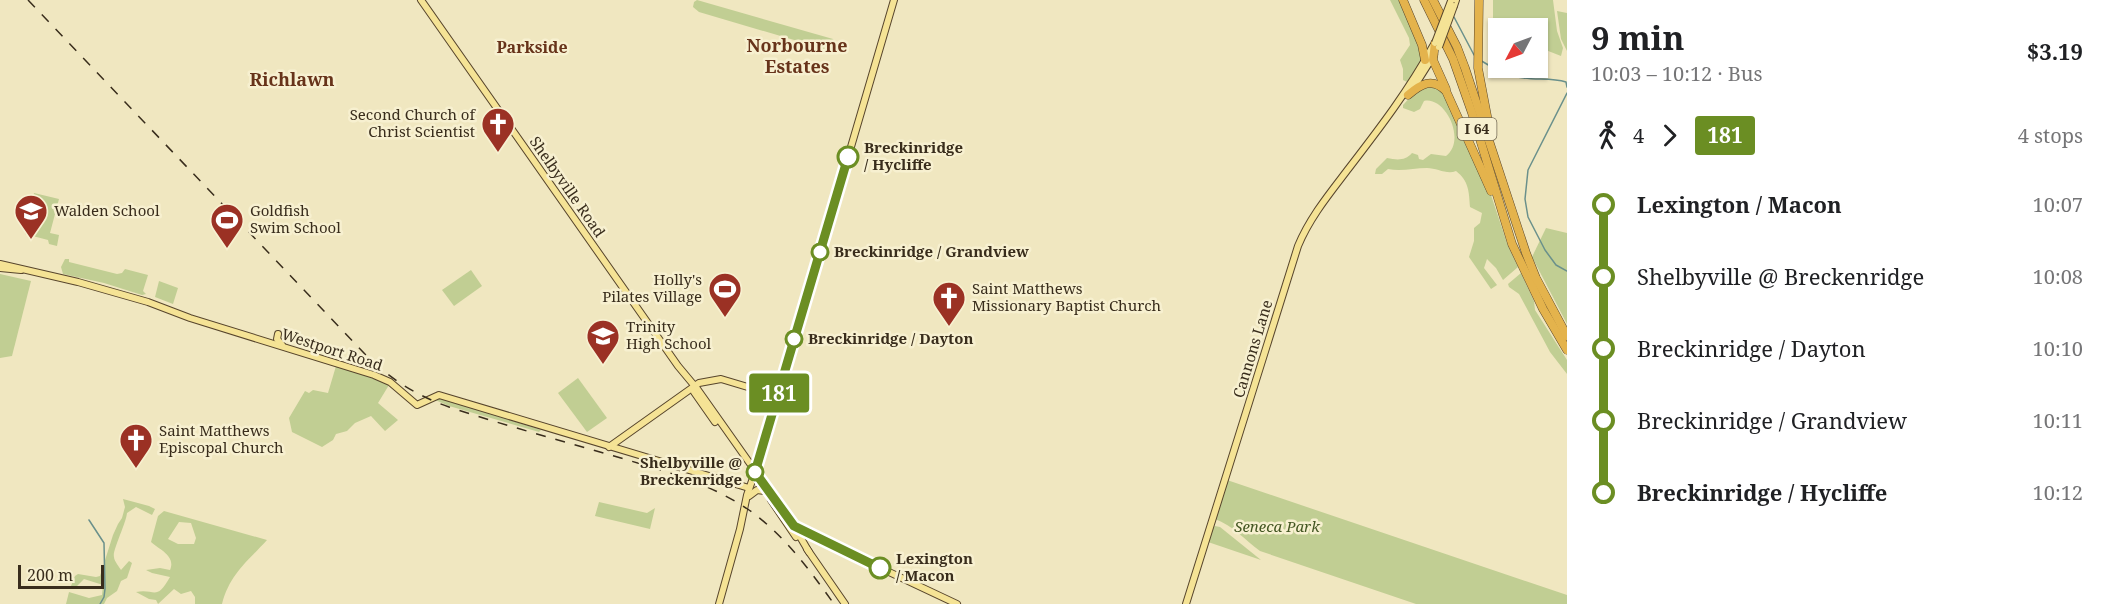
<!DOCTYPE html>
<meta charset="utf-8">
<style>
:root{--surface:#fff;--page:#f6f6f6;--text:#202124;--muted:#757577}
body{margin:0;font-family:"Noto Serif",serif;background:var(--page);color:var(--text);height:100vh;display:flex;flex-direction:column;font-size:22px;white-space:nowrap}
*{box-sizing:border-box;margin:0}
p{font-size:20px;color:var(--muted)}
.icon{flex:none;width:33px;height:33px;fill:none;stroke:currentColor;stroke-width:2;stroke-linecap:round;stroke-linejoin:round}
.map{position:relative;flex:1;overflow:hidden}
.side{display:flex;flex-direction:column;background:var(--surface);width:540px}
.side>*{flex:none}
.badge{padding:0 12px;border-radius:4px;font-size:21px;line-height:39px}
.needle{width:39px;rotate:229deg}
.controls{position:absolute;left:1488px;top:18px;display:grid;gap:12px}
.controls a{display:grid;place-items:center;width:60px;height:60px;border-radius:0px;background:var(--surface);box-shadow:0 2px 4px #0004;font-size:30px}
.scale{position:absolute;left:18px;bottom:15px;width:86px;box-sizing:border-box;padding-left:6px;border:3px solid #392d1c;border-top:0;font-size:16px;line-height:21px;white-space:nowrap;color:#392d1c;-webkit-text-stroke:4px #f7f0d0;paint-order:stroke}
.map>.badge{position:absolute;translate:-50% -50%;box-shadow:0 0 0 3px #fff}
.legs{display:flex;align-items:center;gap:9px;height:66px;padding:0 24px;font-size:20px}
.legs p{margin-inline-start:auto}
.headline{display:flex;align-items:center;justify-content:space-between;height:102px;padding:0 24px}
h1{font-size:33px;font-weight:700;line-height:45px}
ul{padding:0 24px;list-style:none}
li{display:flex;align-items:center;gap:21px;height:72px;font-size:22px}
li i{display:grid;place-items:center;width:9px;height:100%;margin:0 8px;background:currentColor}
li i::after{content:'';width:15px;height:15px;margin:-8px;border:4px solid;border-radius:50%;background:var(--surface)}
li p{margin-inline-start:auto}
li:first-child i{background:linear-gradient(#0000 50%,currentColor 0)}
li:last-child i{background:linear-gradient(currentColor 50%,#0000 0)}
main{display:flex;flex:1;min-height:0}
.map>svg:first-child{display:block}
</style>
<main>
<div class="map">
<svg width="1567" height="604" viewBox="0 0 1567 604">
<rect width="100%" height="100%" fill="#f0e7c0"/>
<g fill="#c1ce93" fill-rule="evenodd">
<polygon points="697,0 833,39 836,46 834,49 828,50 699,12 693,7 694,2"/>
<polygon points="1390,0 1401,0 1422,52 1423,60 1407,82 1403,80 1403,69 1400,60 1410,45 1409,38"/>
<polygon points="1493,0 1553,0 1557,31 1563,48 1561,56 1538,47 1538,28 1496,29 1493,24"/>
<polygon points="1557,11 1567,13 1567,51 1561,39"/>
<path d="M1431,85L1443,92L1489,189L1508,246L1518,267L1503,280L1496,268L1487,259L1484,268L1497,285L1491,289L1469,257L1474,241V228L1480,223L1482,213L1470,207C1469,192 1469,181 1456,171C1447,175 1437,168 1427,168C1414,168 1401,172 1388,169L1382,174H1375L1376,169L1387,158C1397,160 1405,161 1412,153L1418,155L1419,159L1423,160L1431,154L1446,156C1467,140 1445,96 1424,101L1420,109L1414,112L1403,108V105L1415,92Z"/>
<polygon points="34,193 59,199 50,233 59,235 57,246 49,244 48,240 25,234"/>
<polygon points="1546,228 1567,233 1567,324 1532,257"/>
<polygon points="65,259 69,259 69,262 117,274 122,273 125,269 148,275 143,291 146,294 142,295 104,283 63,274 61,267"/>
<polygon points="471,270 482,286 454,306 442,290"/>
<polygon points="1521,273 1534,301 1535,310 1567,360 1567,374 1550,352 1519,294 1509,287 1508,284"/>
<polygon points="0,274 31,281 12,356 0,358"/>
<polygon points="159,281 178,288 173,304 155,297"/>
<polygon points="336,366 372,376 389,385 378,403 398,420 385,431 371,416 355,423 347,431 336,434 333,440 322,447 292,432 289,418 305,391 309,393 313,390 328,393"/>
<polygon points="578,378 607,418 587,432 558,393"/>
<polygon points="437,398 443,399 541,430 539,432 449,406 433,399"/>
<path d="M1227,480L1567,595V604H1416L1260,551C1245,540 1232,525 1215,519Z"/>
<path d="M123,499L149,506L155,509L152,515L136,507L127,513C126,524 112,551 114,557C114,561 120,568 121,570L129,561L132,563L127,578L121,581L117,591L107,598L104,604H66L69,592L89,598L102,595L103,585L84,579L75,588L71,586L75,576L78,574L96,577L100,576L113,535L118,524L122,518L125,507Z"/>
<polygon points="599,502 647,513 655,508 650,529 595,516"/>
<path d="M164,511L267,540C247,562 230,574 222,604H195V597L191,591L181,594L174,589L158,604L156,600L149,599L136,592C155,588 156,602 170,577L152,573L146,570L160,568L170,570C176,556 160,550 151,542L158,516ZM179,522L191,523L196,538L194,544H178L168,539Z"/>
<polygon points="1215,526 1220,527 1261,560 1208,542 1212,528"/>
</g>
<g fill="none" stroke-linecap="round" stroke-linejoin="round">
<g stroke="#6a908b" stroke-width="1.5">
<polyline points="1454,17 1474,55"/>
<path d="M1480,60C1493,68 1508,77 1524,78C1538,80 1552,78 1566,82L1567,87"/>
<polyline points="1567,93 1528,170 1525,199 1528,217 1545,250 1556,265 1567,271"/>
<polyline points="89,520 104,543 105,589 104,597 100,604"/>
</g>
<defs>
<g id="major">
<polyline points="421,0 678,366 698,390 792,523 809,552"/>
<polyline points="1454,6 1456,0"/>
<polyline points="1412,90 1434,55"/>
<polyline points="0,264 78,282 148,302 190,318 374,375 390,382 417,405 439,395 749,488"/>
<polyline points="0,268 21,270"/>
<polyline points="278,334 277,339 282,345"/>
<polyline points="694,387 694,392 715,422"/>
<polyline points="609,447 699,383 721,379 778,396"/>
<polyline points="749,496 757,490 765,491"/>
<polyline points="771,500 796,537"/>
<polyline points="797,530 820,540"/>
<polyline points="819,539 957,604"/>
<polyline points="807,549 845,604"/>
<polyline points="719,604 740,529 747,495 759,461 894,0"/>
<path d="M1186,604L1298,246C1310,217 1330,193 1349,168C1379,129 1409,90 1433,46"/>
</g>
<g id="highway">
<polyline points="1403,0 1422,45 1425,60"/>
<polyline points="1424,0 1453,59 1472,113 1512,244 1543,309 1567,350"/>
<polyline points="1433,0 1457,47 1465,68 1526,253 1536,278 1567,336"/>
<polyline points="1479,0 1478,68 1488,121"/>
<polyline points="1435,43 1433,60 1446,89"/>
<path d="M1408,95C1421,84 1432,77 1446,91L1491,191"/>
</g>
</defs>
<use href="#major" stroke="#57452c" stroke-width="8"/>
<use href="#highway" stroke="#57452c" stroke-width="9"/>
<use href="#major" stroke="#f5e395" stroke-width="6"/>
<use href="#highway" stroke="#e4b34c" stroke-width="8"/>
<path stroke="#392d1c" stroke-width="1.5" stroke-dasharray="10 10" stroke-linecap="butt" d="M28,0L363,352C387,377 415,395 449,407C503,425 559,440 614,456C661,470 708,482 749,510C784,535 809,569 834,604"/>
<defs>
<g id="major-bridge">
<polyline points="1435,43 1451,1"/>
<polyline points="1439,47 1454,6"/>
</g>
</defs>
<use href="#major-bridge" stroke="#57452c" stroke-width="8" stroke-linecap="butt"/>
<use href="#major-bridge" stroke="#f5e395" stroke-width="6"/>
</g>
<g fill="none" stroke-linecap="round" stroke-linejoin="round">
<defs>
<polyline id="line-1" points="848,157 755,472 794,526 880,568"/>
</defs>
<use href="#line-1" stroke="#fff" stroke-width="14"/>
<use href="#line-1" stroke="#6b8e23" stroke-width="9"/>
</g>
<defs>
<symbol id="church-pin" viewBox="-11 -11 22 30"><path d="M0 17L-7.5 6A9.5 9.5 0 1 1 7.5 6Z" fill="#9b3124" stroke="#f7f0d0"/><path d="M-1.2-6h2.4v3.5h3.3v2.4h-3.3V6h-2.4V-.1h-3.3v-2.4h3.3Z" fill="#fff"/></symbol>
<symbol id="school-pin" viewBox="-11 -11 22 30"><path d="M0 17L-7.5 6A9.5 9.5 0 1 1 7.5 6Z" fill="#9b3124" stroke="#f7f0d0"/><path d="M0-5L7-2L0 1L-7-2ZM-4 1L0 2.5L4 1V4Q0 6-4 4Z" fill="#fff"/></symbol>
<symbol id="stadium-pin" viewBox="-11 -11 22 30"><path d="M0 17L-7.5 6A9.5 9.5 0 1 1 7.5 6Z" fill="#9b3124" stroke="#f7f0d0"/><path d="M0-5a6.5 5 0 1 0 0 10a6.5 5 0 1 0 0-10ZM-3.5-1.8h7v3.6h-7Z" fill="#fff"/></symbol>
</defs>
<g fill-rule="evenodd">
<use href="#church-pin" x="479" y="105" width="38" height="52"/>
<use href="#school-pin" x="12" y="192" width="38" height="52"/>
<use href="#stadium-pin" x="208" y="201" width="38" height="52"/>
<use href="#stadium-pin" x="706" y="270" width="38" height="52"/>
<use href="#church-pin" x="930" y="279" width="38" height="52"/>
<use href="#school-pin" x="584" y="317" width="38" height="52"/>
<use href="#church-pin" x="117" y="421" width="38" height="52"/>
</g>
<g fill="#fff" stroke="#6b8e23" stroke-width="3">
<circle cx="848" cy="157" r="10"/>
<circle cx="820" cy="252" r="8"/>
<circle cx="794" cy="339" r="8"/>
<circle cx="755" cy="472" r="8"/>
<circle cx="880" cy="568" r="10"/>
</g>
<g text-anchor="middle" stroke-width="5" stroke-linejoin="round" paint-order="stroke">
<rect fill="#f7f0d0" stroke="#726852" stroke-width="1.5" x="1457.5" y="118" width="39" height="22" rx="4.5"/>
<g font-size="14" font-weight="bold" fill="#392d1c">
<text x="1477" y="134">I 64</text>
</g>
<g font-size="15" fill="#392d1c" stroke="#f7f0d0" text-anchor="start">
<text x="475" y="120" text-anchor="end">Second Church of<tspan x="475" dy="17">Christ Scientist</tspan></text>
<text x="54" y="216">Walden School</text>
<text x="250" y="216">Goldfish<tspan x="250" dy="17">Swim School</tspan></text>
<text x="702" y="285" text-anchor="end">Holly's<tspan x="702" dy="17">Pilates Village</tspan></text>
<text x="972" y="294">Saint Matthews<tspan x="972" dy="17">Missionary Baptist Church</tspan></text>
<text x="626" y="332">Trinity<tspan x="626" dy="17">High School</tspan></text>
<text x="159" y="436">Saint Matthews<tspan x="159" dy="17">Episcopal Church</tspan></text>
</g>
<g font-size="15" font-weight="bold" fill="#392d1c" stroke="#f7f0d0" text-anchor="start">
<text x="864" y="153">Breckinridge<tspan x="864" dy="17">/ Hycliffe</tspan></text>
<text x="834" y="257">Breckinridge / Grandview</text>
<text x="808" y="344">Breckinridge / Dayton</text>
<text x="742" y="468" text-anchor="end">Shelbyville @<tspan x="742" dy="17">Breckenridge</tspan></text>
<text x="896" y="564">Lexington<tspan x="896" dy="17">/ Macon</tspan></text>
</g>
<g font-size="15" fill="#392d1c" stroke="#f7f0d0">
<text transform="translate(567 187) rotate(55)" y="5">Shelbyville Road</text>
<text transform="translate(1253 349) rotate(-73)" y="5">Cannons Lane</text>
<text transform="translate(332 350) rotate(18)" y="5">Westport Road</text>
</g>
<g font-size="15" font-style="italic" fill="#435622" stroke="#f7f0d0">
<text x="1277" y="532">Seneca Park</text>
</g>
<g font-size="16" font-weight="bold" fill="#67331a" stroke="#f7f0d0">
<text x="532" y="53">Parkside</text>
</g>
<g font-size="18" font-weight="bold" fill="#67331a" stroke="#f7f0d0">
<text x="797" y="52">Norbourne<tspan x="797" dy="21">Estates</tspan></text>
<text x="292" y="86">Richlawn</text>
</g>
</g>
</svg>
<div class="controls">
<a><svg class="needle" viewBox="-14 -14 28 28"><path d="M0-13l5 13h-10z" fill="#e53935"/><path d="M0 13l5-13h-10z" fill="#757577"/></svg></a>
</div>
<div class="scale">200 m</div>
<b class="badge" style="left:779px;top:393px;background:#6b8e23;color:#fff">181</b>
</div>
<section class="side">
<div class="headline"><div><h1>9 min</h1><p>10:03 – 10:12 · Bus</p></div><b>$3.19</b></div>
<div class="legs"><svg class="icon" aria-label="walk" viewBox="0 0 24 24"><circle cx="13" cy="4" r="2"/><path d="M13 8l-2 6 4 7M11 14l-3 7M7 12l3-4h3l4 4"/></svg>4<svg class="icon" aria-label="forward" viewBox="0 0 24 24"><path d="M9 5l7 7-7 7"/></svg><b class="badge" style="background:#6b8e23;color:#fff">181</b><p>4 stops</p></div>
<ul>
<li><i style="color:#6b8e23"></i><b>Lexington / Macon</b><p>10:07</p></li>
<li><i style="color:#6b8e23"></i><span>Shelbyville @ Breckenridge</span><p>10:08</p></li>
<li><i style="color:#6b8e23"></i><span>Breckinridge / Dayton</span><p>10:10</p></li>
<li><i style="color:#6b8e23"></i><span>Breckinridge / Grandview</span><p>10:11</p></li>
<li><i style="color:#6b8e23"></i><b>Breckinridge / Hycliffe</b><p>10:12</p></li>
</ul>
</section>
</main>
